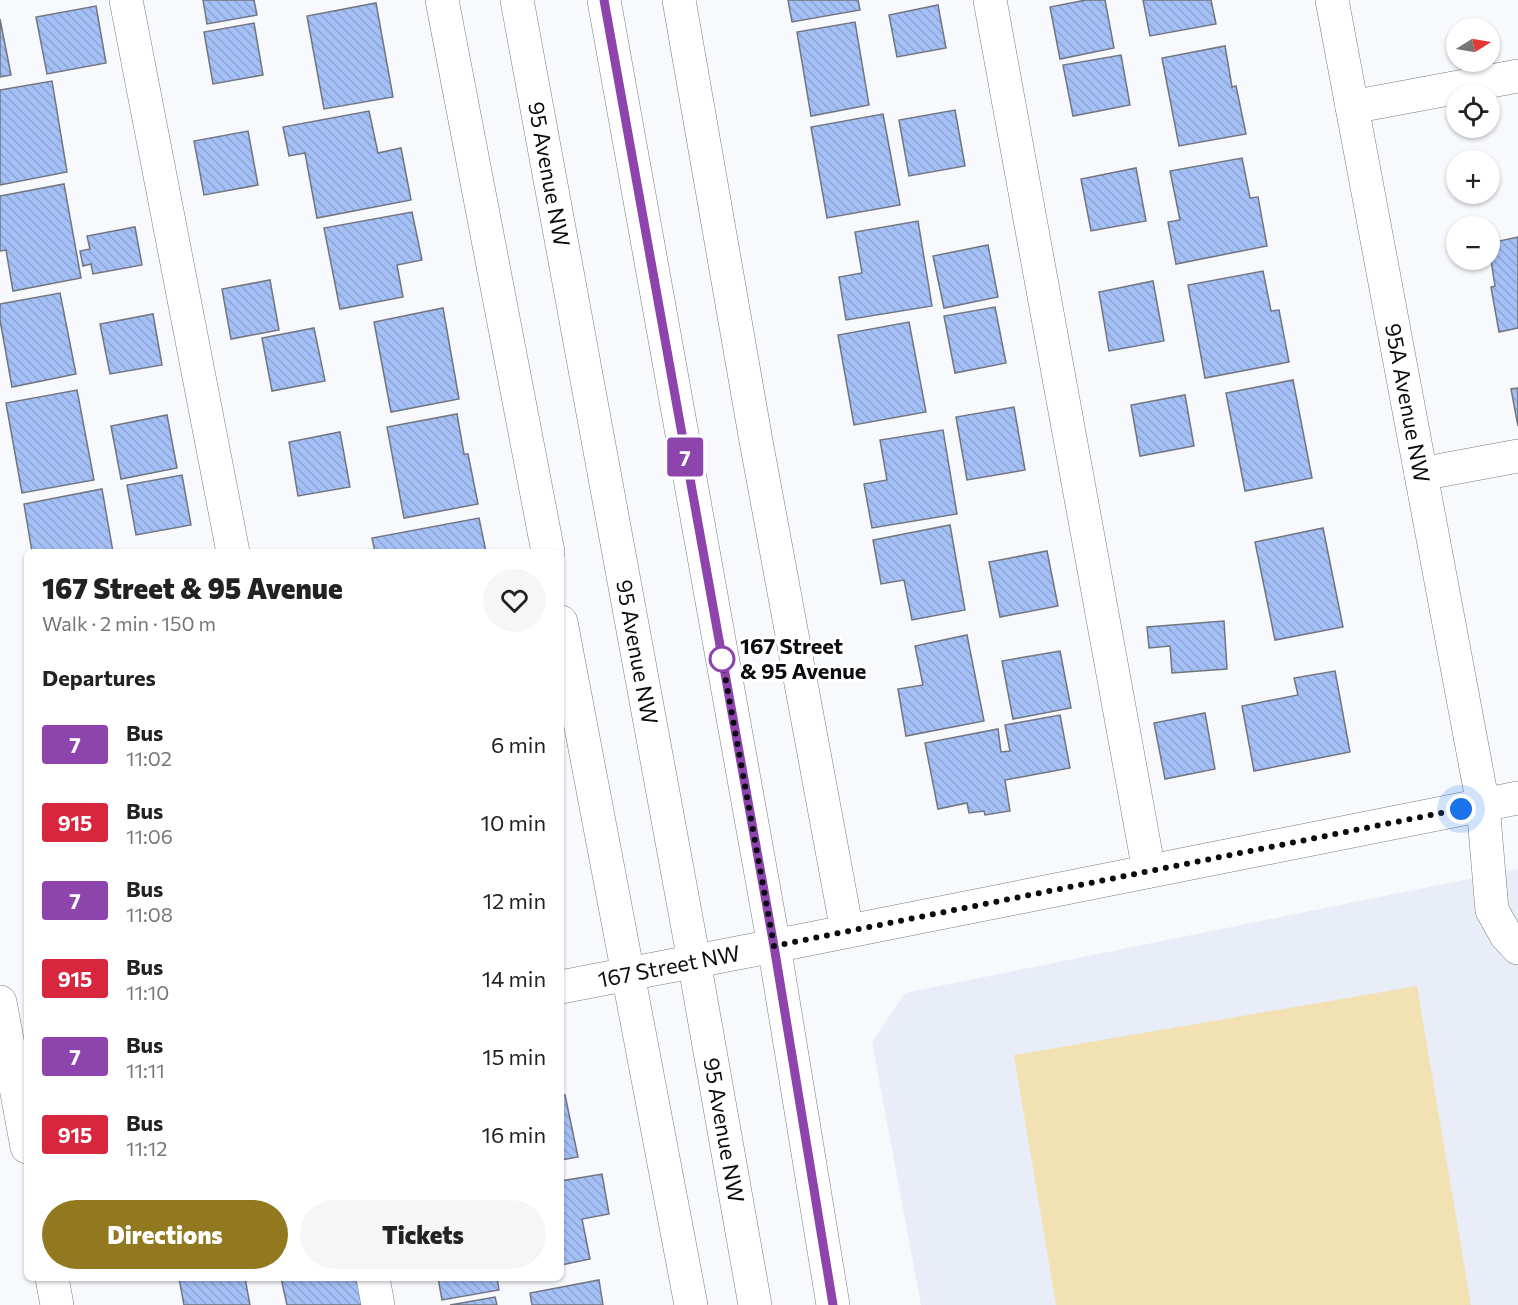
<!DOCTYPE html>
<meta charset="utf-8">
<style>
:root{--surface:#fff;--page:#f6f6f6;--text:#222;--muted:#767676;--accent:#92781e}
body{margin:0;font-family:Commissioner,sans-serif;background:var(--page);color:var(--text);height:100vh;display:flex;flex-direction:column;font-size:22px;white-space:nowrap}
*{box-sizing:border-box;margin:0}
p{font-size:20px;color:var(--muted)}
.icon{flex:none;width:33px;height:33px;fill:none;stroke:currentColor;stroke-width:2;stroke-linecap:round;stroke-linejoin:round}
.map{position:relative;flex:1;overflow:hidden}
.panel{position:absolute;left:24px;top:549px;width:540px;height:732px;display:flex;flex-direction:column;background:var(--surface);border-radius:9px;box-shadow:0 2px 4px #0004}
.panel>*{flex:none}
.badge{padding:0 12px;border-radius:4px;font-size:21px;line-height:39px}
.needle{width:39px;rotate:79deg}
.controls{position:absolute;left:1446px;top:18px;display:grid;gap:12px}
.controls a{display:grid;place-items:center;width:54px;height:54px;border-radius:50%;background:var(--surface);box-shadow:0 2px 4px #0004;font-size:30px}
.you{position:absolute;width:30px;height:30px;margin:-15px;border:4px solid #fff;border-radius:50%;background:#1a73e8;box-shadow:0 0 0 9px #1a73e833}
.map>.badge{position:absolute;translate:-50% -50%;box-shadow:0 0 0 3px #fff}
h2{padding:0 18px;font-size:22px;line-height:54px}
.round{display:grid;place-items:center;flex:none;width:63px;height:63px;border-radius:32px;background:var(--page)}
.headline{display:flex;align-items:center;justify-content:space-between;height:102px;padding:0 18px}
h1{font-size:28px;font-weight:800;line-height:45px}
.action{display:flex;gap:12px;margin-top:auto;padding:12px 18px}
.action a{flex:1;height:69px;border-radius:36px;background:var(--accent);color:#fff;font-size:24px;font-weight:800;line-height:69px;text-align:center}
.action a+a{background:var(--page);color:var(--text)}
ul{padding:0;list-style:none}
li{display:flex;align-items:center;gap:18px;height:78px;padding:0 18px}
li div{flex:1}
li b{display:block;font-size:22px}
li em{font-style:normal}
li .badge{min-width:66px;font-weight:700;text-align:center}
.map>svg:first-child{display:block}
</style>
<div class="map">
<svg width="1518" height="1305" viewBox="0 0 1518 1305">
<defs>
<pattern id="building-back-hatch" width="6" height="6" patternUnits="userSpaceOnUse" patternTransform="scale(1.5)"><rect width="6" height="6" fill="#a5c0f7"/><path d="M-1 5l2 2M0 0l6 6M5-1l2 2" fill="none" stroke="#8da4d3"/></pattern>
</defs>
<rect width="100%" height="100%" fill="#f7f9fd"/>
<polygon fill="#e8edf8" points="1518,869 1518,1305 921,1305 872,1042 905,993"/>
<polygon fill="#f2e2b3" points="1417,986 1471,1305 1056,1305 1014,1055"/>
<g fill="url(#building-back-hatch)" stroke="#71757e" stroke-width="1.5">
<polygon points="203,0 254,0 257,15 207,24"/>
<polygon points="788,0 858,0 860,10 792,22"/>
<polygon points="1086,0 1105,0 1114,48 1060,59 1050,7"/>
<polygon points="1143,0 1211,0 1216,24 1150,36"/>
<polygon points="376,3 393,97 324,109 307,16"/>
<polygon points="938,5 946,48 897,57 889,15"/>
<polygon points="96,6 106,63 47,74 36,17"/>
<polygon points="0,19 11,75 0,77"/>
<polygon points="855,22 869,105 811,116 797,32"/>
<polygon points="254,23 263,75 213,84 204,32"/>
<polygon points="1225,46 1232,87 1236,86 1246,134 1179,146 1162,58"/>
<polygon points="1121,55 1130,105 1073,116 1063,65"/>
<polygon points="52,81 67,172 0,185 0,90"/>
<polygon points="955,110 965,166 909,176 899,120"/>
<polygon points="369,111 378,153 401,148 411,200 317,218 305,153 289,156 283,127"/>
<polygon points="883,114 900,205 827,218 811,127"/>
<polygon points="248,131 258,185 204,195 194,141"/>
<polygon points="1242,158 1250,198 1258,197 1267,246 1176,264 1168,222 1180,220 1170,171"/>
<polygon points="1136,168 1146,221 1091,231 1081,179"/>
<polygon points="64,184 81,278 13,291 6,250 0,251 0,196"/>
<polygon points="412,212 422,260 397,265 403,297 340,309 324,228"/>
<polygon points="918,221 932,306 846,320 839,277 862,273 855,232"/>
<polygon points="135,227 142,265 93,274 91,264 83,266 80,251 90,249 87,236"/>
<polygon points="1518,237 1518,328 1499,332 1491,287 1495,286 1490,254 1490,243"/>
<polygon points="988,245 998,297 944,308 933,256"/>
<polygon points="1263,271 1271,311 1279,310 1289,362 1205,378 1188,285"/>
<polygon points="270,280 279,330 231,339 222,289"/>
<polygon points="1153,281 1164,341 1109,351 1099,292"/>
<polygon points="60,293 76,374 12,387 0,320 0,304"/>
<polygon points="995,307 1006,363 955,373 944,316"/>
<polygon points="443,308 459,399 391,412 374,322"/>
<polygon points="153,314 162,365 110,374 100,324"/>
<polygon points="909,322 926,412 854,425 838,335"/>
<polygon points="314,328 325,381 272,391 262,338"/>
<polygon points="1293,380 1312,478 1245,491 1226,393"/>
<polygon points="1518,388 1518,426 1511,389"/>
<polygon points="77,390 94,480 22,493 6,403"/>
<polygon points="1185,395 1194,446 1140,456 1131,405"/>
<polygon points="1014,407 1025,470 967,480 956,417"/>
<polygon points="457,414 464,454 468,454 478,504 404,518 387,427"/>
<polygon points="167,415 177,468 121,479 111,426"/>
<polygon points="943,430 957,514 872,528 864,484 887,480 880,440"/>
<polygon points="340,432 350,487 298,496 289,442"/>
<polygon points="182,475 191,525 136,535 127,485"/>
<polygon points="102,489 113,552 32,552 24,504"/>
<polygon points="479,518 486,552 375,552 372,538"/>
<polygon points="950,525 965,610 912,620 904,580 881,584 873,540"/>
<polygon points="1323,528 1343,627 1275,640 1255,542"/>
<polygon points="1047,551 1058,606 1000,617 989,562"/>
<polygon points="1224,621 1227,669 1172,673 1170,646 1149,648 1147,627"/>
<polygon points="967,635 984,721 906,736 898,689 923,685 915,646"/>
<polygon points="1060,651 1071,708 1013,719 1002,661"/>
<polygon points="1335,671 1350,752 1254,771 1242,706 1298,695 1294,678"/>
<polygon points="1205,713 1215,769 1165,779 1154,723"/>
<polygon points="1060,715 1070,768 1005,780 1010,811 985,815 984,811 969,813 967,803 938,809 925,743 998,729 1001,752 1010,751 1005,725"/>
<polygon points="565,1095 578,1157 561,1160 561,1096"/>
<polygon points="602,1174 609,1214 582,1219 590,1259 561,1265 561,1181"/>
<polygon points="179,1278 245,1278 250,1305 184,1305"/>
<polygon points="281,1278 359,1278 365,1305 287,1305"/>
<polygon points="438,1278 497,1278 499,1290 442,1300"/>
<polygon points="599,1280 603,1305 532,1305 530,1293"/>
<polygon points="495,1297 497,1305 450,1305"/>
</g>
<g fill="none" stroke-linecap="round" stroke-linejoin="round">
<defs>
<g id="minor">
<polyline points="126,0 233,552"/>
<polyline points="442,0 548,552"/>
<polyline points="679,0 756,441 847,931"/>
<polyline points="990,0 1149,871"/>
<path id="s1" d="M1332,0L1483,805L1492,910L1506,935L1518,948"/>
<polyline points="1352,107 1518,76"/>
<polyline points="1421,474 1518,456"/>
<polyline points="561,622 691,1305"/>
<path id="s2" d="M561,987L774,946L1518,798"/>
<polyline points="0,1002 27,1147"/>
<polyline points="52,1278 57,1305"/>
<polyline points="373,1278 378,1305"/>
</g>
<g id="major">
<path id="s3" d="M517,0L694,961L755,1305"/>
<polyline points="604,0 774,946 833,1305"/>
</g>
</defs>
<use href="#minor" stroke="#777b84" stroke-width="34"/>
<use href="#major" stroke="#777b84" stroke-width="34"/>
<use href="#minor" stroke="#fff" stroke-width="33"/>
<use href="#major" stroke="#fff" stroke-width="33"/>
</g>
<g fill="none" stroke-linecap="round" stroke-linejoin="round">
<defs>
<polyline id="line" points="604,0 774,946 833,1305"/>
</defs>
<use href="#line" stroke="#fff" stroke-width="14"/>
<use href="#line" stroke="#8e44ad" stroke-width="9"/>
<polyline stroke="#0a0c0f" stroke-width="6" stroke-dasharray="0 10.8" points="722,659 774,946 1461,809"/>
</g>
<circle fill="#fff" stroke="#8e44ad" stroke-width="3" cx="722" cy="659" r="12"/>
<g text-anchor="middle" stroke-width="6" stroke-linejoin="round" paint-order="stroke">
<g font-size="22" fill="#0a0c0f" stroke="#fff">
<text dy="8" stroke="none"><textPath href="#s3" startOffset="177">95 Avenue NW</textPath></text>
<text dy="8" stroke="none"><textPath href="#s1" startOffset="410">95A Avenue NW</textPath></text>
<text dy="8" stroke="none"><textPath href="#s3" startOffset="663">95 Avenue NW</textPath></text>
<text dy="8" stroke="none"><textPath href="#s2" startOffset="110">167 Street NW</textPath></text>
<text dy="8" stroke="none"><textPath href="#s3" startOffset="1149">95 Avenue NW</textPath></text>
</g>
<g font-size="22" font-weight="bold" fill="#0a0c0f" stroke="#fff" text-anchor="start">
<text x="740" y="654">167 Street<tspan x="740" dy="25">&amp; 95 Avenue</tspan></text>
</g>
</g>
</svg>
<div class="controls">
<a><svg class="needle" viewBox="-14 -14 28 28"><path d="M0-13l5 13h-10z" fill="#e53935"/><path d="M0 13l5-13h-10z" fill="#767676"/></svg></a>
<a><svg class="icon" aria-label="locate" viewBox="0 0 24 24"><circle cx="12" cy="12" r="6"/><path d="M12 2v4M12 18v4M2 12h4M18 12h4"/></svg></a>
<a>+</a>
<a>−</a>
</div>
<div class="you" style="left:1461px;top:809px"></div>
<b class="badge" style="left:685px;top:457px;background:#8e44ad;color:#fff">7</b>
<section class="panel">
<div class="headline"><div><h1>167 Street &amp; 95 Avenue</h1><p>Walk · 2 min · 150 m</p></div><a class="round"><svg class="icon" aria-label="heart" viewBox="0 0 24 24"><path d="M12 20l-8-8c-3-5 5-10 8-4 3-6 11-1 8 4z"/></svg></a></div>
<h2>Departures</h2>
<ul>
<li><span class="badge" style="background:#8e44ad;color:#fff">7</span><div><b>Bus</b><p>11:02</p></div><em>6 min</em></li>
<li><span class="badge" style="background:#d7263d;color:#fff">915</span><div><b>Bus</b><p>11:06</p></div><em>10 min</em></li>
<li><span class="badge" style="background:#8e44ad;color:#fff">7</span><div><b>Bus</b><p>11:08</p></div><em>12 min</em></li>
<li><span class="badge" style="background:#d7263d;color:#fff">915</span><div><b>Bus</b><p>11:10</p></div><em>14 min</em></li>
<li><span class="badge" style="background:#8e44ad;color:#fff">7</span><div><b>Bus</b><p>11:11</p></div><em>15 min</em></li>
<li><span class="badge" style="background:#d7263d;color:#fff">915</span><div><b>Bus</b><p>11:12</p></div><em>16 min</em></li>
</ul>
<div class="action"><a>Directions</a><a>Tickets</a></div>
</section>
</div>
